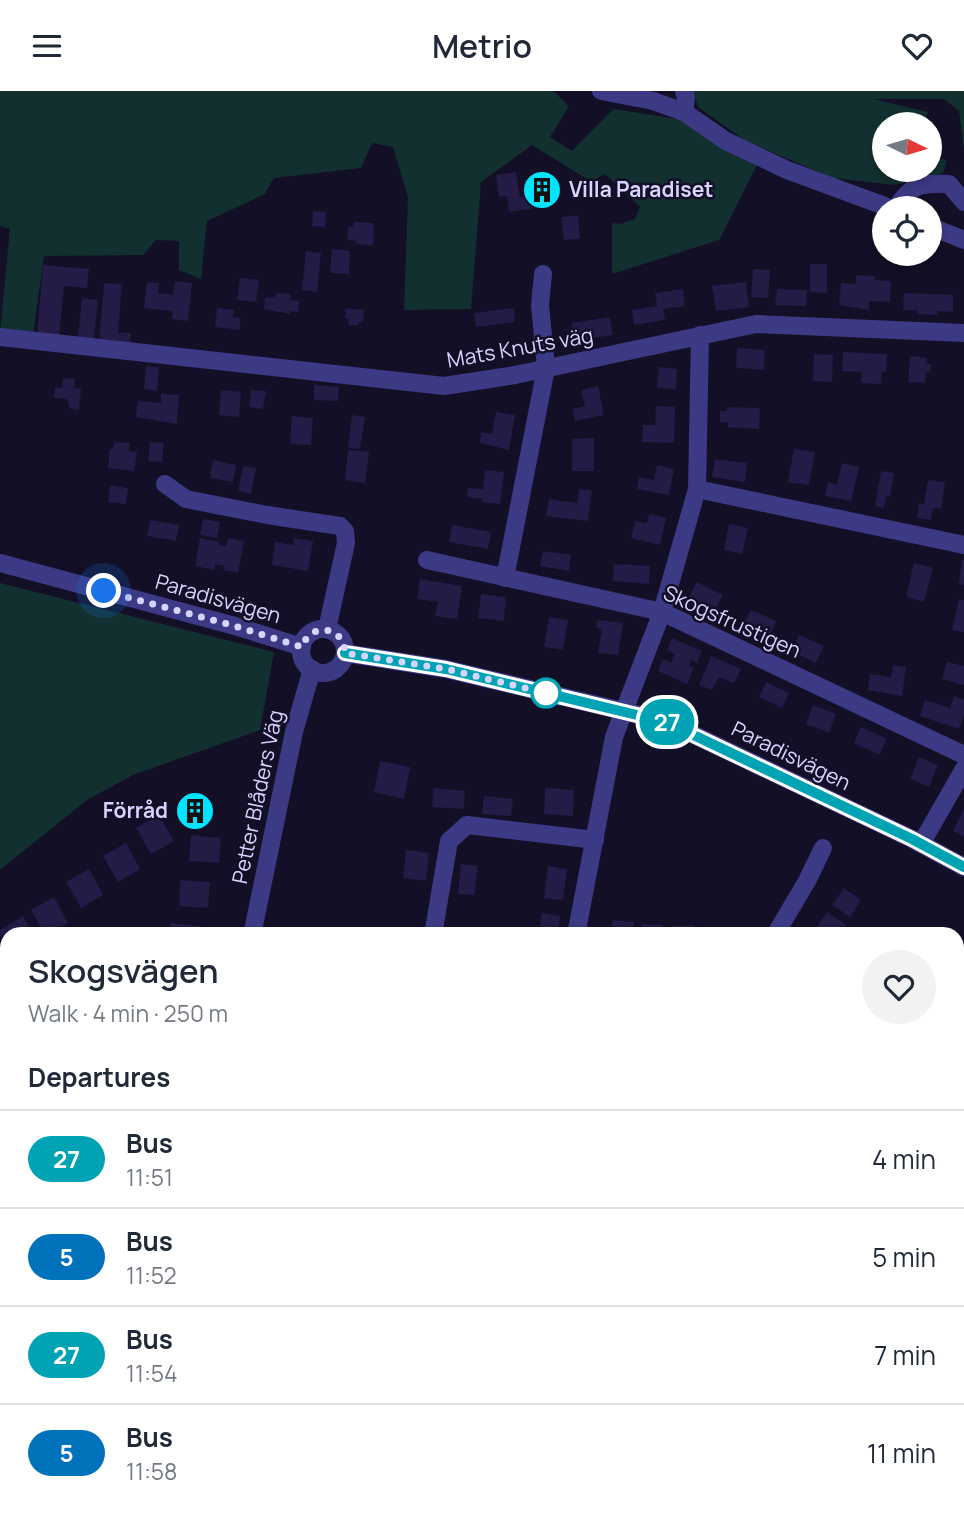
<!DOCTYPE html>
<meta charset="utf-8">
<style>
:root{--surface:#fff;--page:#f2f2f3;--text:#1f2937;--muted:#747a83;--line:#e0e1e3}
body{margin:0;font-family:Manrope,sans-serif;background:var(--page);color:var(--text);height:100vh;display:flex;flex-direction:column;font-size:26px;white-space:nowrap}
*{box-sizing:border-box;margin:0}
p{font-size:23px;color:var(--muted)}
.icon{flex:none;width:38px;height:38px;fill:none;stroke:currentColor;stroke-width:2;stroke-linecap:round;stroke-linejoin:round}
.map{position:relative;flex:1;overflow:hidden}
.sheet{position:absolute;left:0px;top:836px;width:964px;height:590px;display:flex;flex-direction:column;background:var(--surface);border-radius:21px 21px 0 0;box-shadow:0 4px 10px #0003}
.sheet>*{flex:none}
.badge{padding:0 14px;border-radius:23px;font-size:24px;line-height:46px}
.needle{width:46px;rotate:95deg}
.controls{position:absolute;left:872px;top:21px;display:grid;gap:14px}
.controls a{display:grid;place-items:center;width:70px;height:70px;border-radius:50%;background:var(--surface);box-shadow:0 4px 10px #0003;font-size:35px}
.you{position:absolute;width:35px;height:35px;margin:-18px;border:5px solid #fff;border-radius:50%;background:#1a73e8;box-shadow:0 0 0 10px #1a73e833}
.map>.badge{position:absolute;translate:-50% -50%;box-shadow:0 0 0 4px #fff}
h2{padding:0 28px;font-size:26px;line-height:63px}
.round{display:grid;place-items:center;flex:none;width:74px;height:74px;border-radius:37px;background:var(--page)}
.head{display:flex;align-items:center;justify-content:space-between;height:119px;padding:0 28px}
h1{font-size:33px;font-weight:600;line-height:52px}
ul{padding:0;list-style:none}
li{display:flex;align-items:center;gap:21px;height:98px;padding:0 28px;border-top:2px solid var(--line)}
li div{flex:1}
li b{display:block;font-size:26px}
li em{font-style:normal}
li .badge{min-width:77px;font-weight:700;text-align:center}
header{display:flex;justify-content:space-between;align-items:center;height:91px;padding:0 28px;background:var(--surface);font-size:32px;font-weight:600}
.map>svg:first-child{display:block}
</style>
<header><svg class="icon" aria-label="menu" viewBox="0 0 24 24"><path d="M4 6h16M4 12h16M4 18h16"/></svg>Metrio<svg class="icon" aria-label="heart" viewBox="0 0 24 24"><path d="M12 20l-8-8c-3-5 5-10 8-4 3-6 11-1 8 4z"/></svg></header>
<div class="map">
<svg width="964" height="1425" viewBox="0 0 964 1425">
<rect width="100%" height="100%" fill="#130f26"/>
<g fill="#12302f">
<polygon points="0,0 553,0 569,15 550,46 572,60 613,18 691,30 758,72 719,149 612,183 612,132 621,133 635,128 640,116 605,83 590,90 532,54 481,91 471,218 404,219 408,106 393,56 372,52 361,77 274,87 265,103 207,130 201,188 179,179 179,150 156,149 143,164 44,165 33,244 0,241 10,138 0,135"/>
<polygon points="693,0 964,0 964,58 959,20 944,8 873,8 928,21 923,33 884,33 884,79 929,79 929,64 947,69 943,82 895,94 833,87 744,49 698,16"/>
<polygon points="0,492 274,561 260,639 133,684 87,709 0,779"/>
</g>
<g fill="#241b47">
<polygon points="516,81 520,106 531,104 529,93 553,89 557,114 509,121 507,105 499,106 496,84"/>
<polygon points="313,120 326,121 325,136 312,135"/>
<polygon points="578,124 580,148 564,149 561,126"/>
<polygon points="354,131 374,132 373,154 356,153 357,150 347,149 348,136 353,136"/>
<polygon points="332,158 350,160 349,183 330,182"/>
<polygon points="306,160 321,162 317,201 302,199"/>
<polygon points="810,173 827,173 827,202 810,201"/>
<polygon points="43,174 89,178 87,197 64,195 59,246 37,244"/>
<polygon points="753,178 770,179 768,207 751,206"/>
<polygon points="856,184 875,185 875,189 891,190 890,211 869,210 869,219 839,214 841,192 856,193"/>
<polygon points="240,187 259,189 256,211 237,209"/>
<polygon points="175,190 192,192 188,230 172,228 173,220 144,217 147,191 159,192 158,202 173,204"/>
<polygon points="746,191 749,216 716,220 712,195"/>
<polygon points="104,192 122,193 118,242 131,242 130,253 99,251"/>
<polygon points="683,198 685,215 663,218 665,229 634,234 632,219 657,215 655,202"/>
<polygon points="777,198 807,199 806,215 775,214"/>
<polygon points="276,202 291,203 290,209 299,210 298,221 290,220 290,223 264,218 265,206 275,207"/>
<polygon points="904,202 953,204 953,221 937,220 937,224 917,223 917,219 903,219"/>
<polygon points="82,207 98,209 94,248 78,246"/>
<polygon points="217,217 234,219 233,226 241,227 239,239 215,236"/>
<polygon points="346,217 364,219 363,231 358,231 358,234 348,234 349,228 345,227"/>
<polygon points="514,217 515,231 476,236 474,222"/>
<polygon points="610,226 613,244 574,250 572,232"/>
<polygon points="737,257 765,259 764,279 736,277"/>
<polygon points="843,261 887,263 886,281 882,281 881,293 861,292 862,281 842,280"/>
<polygon points="814,263 833,264 832,291 813,290"/>
<polygon points="910,265 927,267 926,273 931,273 930,281 926,281 925,292 908,291"/>
<polygon points="146,275 159,276 157,300 144,298"/>
<polygon points="659,276 677,278 676,298 657,297"/>
<polygon points="63,287 75,288 74,297 81,298 79,319 69,317 69,312 66,308 54,307 55,296 62,297"/>
<polygon points="314,294 339,296 338,310 314,309"/>
<polygon points="598,295 604,324 575,330 572,318 585,315 581,299"/>
<polygon points="221,299 241,301 239,326 219,324"/>
<polygon points="251,299 266,300 263,318 249,316"/>
<polygon points="161,303 179,304 177,333 136,326 138,310 161,312"/>
<polygon points="656,315 675,316 674,352 642,351 643,334 655,334"/>
<polygon points="727,316 760,317 759,338 728,336 728,332 720,331 720,320 727,320"/>
<polygon points="496,321 515,324 509,359 480,352 481,341 492,343"/>
<polygon points="352,324 365,326 360,358 348,357"/>
<polygon points="292,325 313,327 311,354 290,353"/>
<polygon points="594,347 594,380 572,380 572,348"/>
<polygon points="114,351 130,352 129,360 137,361 134,380 108,377 110,358 113,358"/>
<polygon points="150,351 164,352 162,371 148,370"/>
<polygon points="794,358 815,361 809,394 788,391"/>
<polygon points="348,359 369,361 365,392 345,389"/>
<polygon points="715,368 747,372 745,391 712,386"/>
<polygon points="213,369 236,374 233,391 210,387"/>
<polygon points="842,372 859,376 851,410 825,405 828,391 837,394"/>
<polygon points="657,374 674,378 669,404 637,398 639,386 654,389"/>
<polygon points="243,375 256,377 251,403 238,400"/>
<polygon points="485,379 504,381 500,413 482,411 482,408 467,406 468,397 483,398"/>
<polygon points="881,380 894,382 890,406 886,405 884,417 875,415"/>
<polygon points="928,389 945,391 941,418 933,417 931,429 917,427 919,412 924,413"/>
<polygon points="110,394 128,397 126,413 108,411"/>
<polygon points="579,398 592,399 588,430 546,425 549,408 577,412"/>
<polygon points="649,423 666,427 660,454 631,447 635,430 647,432"/>
<polygon points="203,428 220,431 217,447 200,444"/>
<polygon points="150,429 179,434 176,450 147,445"/>
<polygon points="729,433 748,437 742,463 724,459"/>
<polygon points="452,434 491,441 488,458 449,451"/>
<polygon points="200,447 219,451 219,454 226,455 228,447 244,450 238,482 223,479 224,475 215,473 214,479 195,475"/>
<polygon points="294,447 313,450 308,480 272,474 275,451 293,454"/>
<polygon points="543,460 571,464 569,480 540,475"/>
<polygon points="962,469 964,469 964,494 959,493"/>
<polygon points="914,472 933,477 924,511 906,506"/>
<polygon points="614,473 650,475 649,493 613,490"/>
<polygon points="420,488 462,495 457,528 435,525 438,511 417,508"/>
<polygon points="697,491 723,504 713,523 687,510"/>
<polygon points="481,503 506,506 504,530 478,527"/>
<polygon points="959,508 964,509 964,541 952,539"/>
<polygon points="751,519 776,530 768,549 742,537"/>
<polygon points="549,526 568,529 563,559 544,556"/>
<polygon points="597,529 623,532 618,564 598,562 602,538 596,537"/>
<polygon points="799,544 824,555 816,572 792,561"/>
<polygon points="672,547 702,560 697,572 691,569 689,575 694,577 687,593 658,580 663,568 671,572 675,563 667,559"/>
<polygon points="711,565 741,578 734,592 719,586 712,599 699,594"/>
<polygon points="947,571 964,575 964,594 942,588"/>
<polygon points="893,574 906,576 902,605 868,599 870,583 891,586"/>
<polygon points="766,591 789,602 782,617 759,606"/>
<polygon points="954,605 964,609 964,624 959,638 920,625 925,609 950,617"/>
<polygon points="813,614 836,623 829,642 806,633"/>
<polygon points="861,636 887,648 879,664 854,652"/>
<polygon points="919,666 938,674 929,696 910,688"/>
<polygon points="380,670 410,676 404,708 374,701"/>
<polygon points="434,697 465,700 464,718 432,716"/>
<polygon points="545,697 574,699 573,725 544,723"/>
<polygon points="181,705 211,707 209,735 179,733"/>
<polygon points="484,705 513,708 511,725 482,723"/>
<polygon points="964,718 964,746 953,740"/>
<polygon points="159,724 174,750 151,763 136,737"/>
<polygon points="191,744 221,747 219,772 189,770"/>
<polygon points="126,752 140,778 118,791 103,765"/>
<polygon points="406,759 429,762 426,790 403,787"/>
<polygon points="461,773 478,775 474,804 458,803"/>
<polygon points="548,775 567,778 563,809 544,807"/>
<polygon points="89,778 103,804 81,817 66,791"/>
<polygon points="180,789 210,791 208,817 179,815"/>
<polygon points="844,797 861,809 850,826 832,814"/>
<polygon points="54,806 68,832 45,844 31,819"/>
<polygon points="827,821 846,834 839,844 826,844 816,837"/>
<polygon points="542,822 560,825 558,844 539,844"/>
<polygon points="23,825 34,844 7,844 7,856 0,844 0,839"/>
<polygon points="613,829 634,831 633,844 611,844"/>
<polygon points="170,832 200,835 200,844 170,844"/>
<polygon points="642,833 663,834 662,844 642,844"/>
<polygon points="694,834 694,844 672,844 672,835"/>
<polygon points="451,836 468,840 467,844 450,844"/>
<polygon points="702,836 724,837 724,844 701,844"/>
<rect x="733" y="839" width="22" height="5"/>
<polygon points="7,975 7,1011 0,1016 0,980"/>
<polygon points="0,1030 7,1039 7,1071 0,1062"/>
<polygon points="964,1034 964,1067 957,1061 957,1042"/>
<polygon points="964,1133 964,1161 957,1156 957,1141"/>
<polygon points="1,1228 7,1236 7,1253 0,1259"/>
<polygon points="957,1233 964,1238 964,1254 957,1262"/>
<polygon points="0,1286 7,1295 5,1326 0,1319"/>
<polygon points="957,1324 964,1330 964,1343 957,1351"/>
<polygon points="0,1370 7,1380 7,1396 0,1401"/>
<polygon points="35,1419 66,1419 71,1425 40,1425"/>
<polygon points="672,1419 695,1419 691,1425 679,1425"/>
</g>
<g fill="none" stroke-linecap="round" stroke-linejoin="round">
<g stroke="#3d3a85" stroke-width="18">
<polyline points="601,0 653,10 684,21 726,50 787,79 890,117"/>
<polyline points="684,0 686,7 684,21"/>
<path d="M896,117C911,93 921,92 949,93L964,111"/>
<polyline points="929,135 964,149"/>
<polyline points="0,246 444,295 515,284 756,233 964,242"/>
<polyline points="165,393 186,408 267,424 340,435 345,440 346,452 327,538"/>
<polyline points="697,398 964,454"/>
<polyline points="427,469 662,521 964,664"/>
<polyline points="0,472 235,535 302,556"/>
<polyline points="505,487 546,277 540,214 543,183"/>
<circle cx="323" cy="560" r="22"/>
<polyline points="345,562 446,578 665,630 912,748 964,776"/>
<polyline points="921,753 964,678"/>
<polyline points="252,844 294,641 312,578"/>
<polyline points="433,844 449,750 467,734 595,749"/>
<polyline points="576,844 614,646 662,521 697,398 700,244"/>
<polyline points="775,844 807,790 823,757"/>
<polyline points="957,937 964,939"/>
<polyline points="957,1100 964,1105"/>
<polyline points="957,1300 964,1306"/>
<polyline points="957,1368 964,1360"/>
<polyline points="629,1419 635,1425"/>
<polyline points="861,1419 868,1425"/>
<polyline points="135,1425 136,1419"/>
<polyline points="440,1425 440,1419"/>
<polyline points="908,1425 913,1419"/>
</g>
</g>
<g fill="none" stroke-linecap="round" stroke-linejoin="round">
<defs>
<polyline id="line" points="345,562 446,578 666,631 912,748 964,776"/>
</defs>
<use href="#line" stroke="#fff" stroke-width="16"/>
<use href="#line" stroke="#00a3b4" stroke-width="10"/>
<path stroke="#d9d4ff" stroke-width="7" stroke-dasharray="0 12.6" d="M104,500L235,535L302,556C310,531 344,534 345,562L446,578L546,602"/>
</g>
<defs>
<symbol id="building-disc" viewBox="-11 -11 22 22"><circle r="9.5" fill="#00e5ff" stroke="#130f26"/><path d="M-4-6H4V6H1V3H-1V6H-4ZM-2.5-4.3h1.7v1.8h-1.7ZM.8-4.3h1.7v1.8H.8ZM-2.5-1h1.7V.8h-1.7ZM.8-1h1.7V.8H.8Z" fill="#111"/></symbol>
</defs>
<g fill-rule="evenodd">
<use href="#building-disc" x="520" y="77" width="44" height="44"/>
<use href="#building-disc" x="173" y="698" width="44" height="44"/>
</g>
<circle fill="#fff" stroke="#00a3b4" stroke-width="3.5" cx="546" cy="602" r="14"/>
<g text-anchor="middle" stroke-width="5" stroke-linejoin="round" paint-order="stroke">
<g font-size="21" font-weight="bold" fill="#d9d4ff" stroke="#130f26" text-anchor="start">
<text x="569" y="106">Villa Paradiset</text>
<text x="168" y="727" text-anchor="end">Förråd</text>
</g>
<g font-size="21" fill="#d9d4ff" stroke="#130f26">
<text transform="translate(520 257) rotate(-10)" y="7">Mats Knuts väg</text>
<text transform="translate(218 508) rotate(16)" y="7">Paradisvägen</text>
<text transform="translate(732 531) rotate(24)" y="7">Skogsfrustigen</text>
<text transform="translate(791 665) rotate(26)" y="7">Paradisvägen</text>
<text transform="translate(258 706) rotate(-78)" y="7">Petter Blåders Väg</text>
</g>
</g>
</svg>
<div class="controls">
<a><svg class="needle" viewBox="-14 -14 28 28"><path d="M0-13l5 13h-10z" fill="#e53935"/><path d="M0 13l5-13h-10z" fill="#747a83"/></svg></a>
<a><svg class="icon" aria-label="locate" viewBox="0 0 24 24"><circle cx="12" cy="12" r="6"/><path d="M12 2v4M12 18v4M2 12h4M18 12h4"/></svg></a>
</div>
<div class="you" style="left:104px;top:500px"></div>
<b class="badge" style="left:667px;top:631px;background:#00a3b4;color:#fff">27</b>
<section class="sheet">
<div class="head"><div><h1>Skogsvägen</h1><p>Walk · 4 min · 250 m</p></div><a class="round"><svg class="icon" aria-label="heart" viewBox="0 0 24 24"><path d="M12 20l-8-8c-3-5 5-10 8-4 3-6 11-1 8 4z"/></svg></a></div>
<h2>Departures</h2>
<ul>
<li><span class="badge" style="background:#00a3b4;color:#fff">27</span><div><b>Bus</b><p>11:51</p></div><em>4 min</em></li>
<li><span class="badge" style="background:#0072bc;color:#fff">5</span><div><b>Bus</b><p>11:52</p></div><em>5 min</em></li>
<li><span class="badge" style="background:#00a3b4;color:#fff">27</span><div><b>Bus</b><p>11:54</p></div><em>7 min</em></li>
<li><span class="badge" style="background:#0072bc;color:#fff">5</span><div><b>Bus</b><p>11:58</p></div><em>11 min</em></li>
</ul>
</section>
</div>
